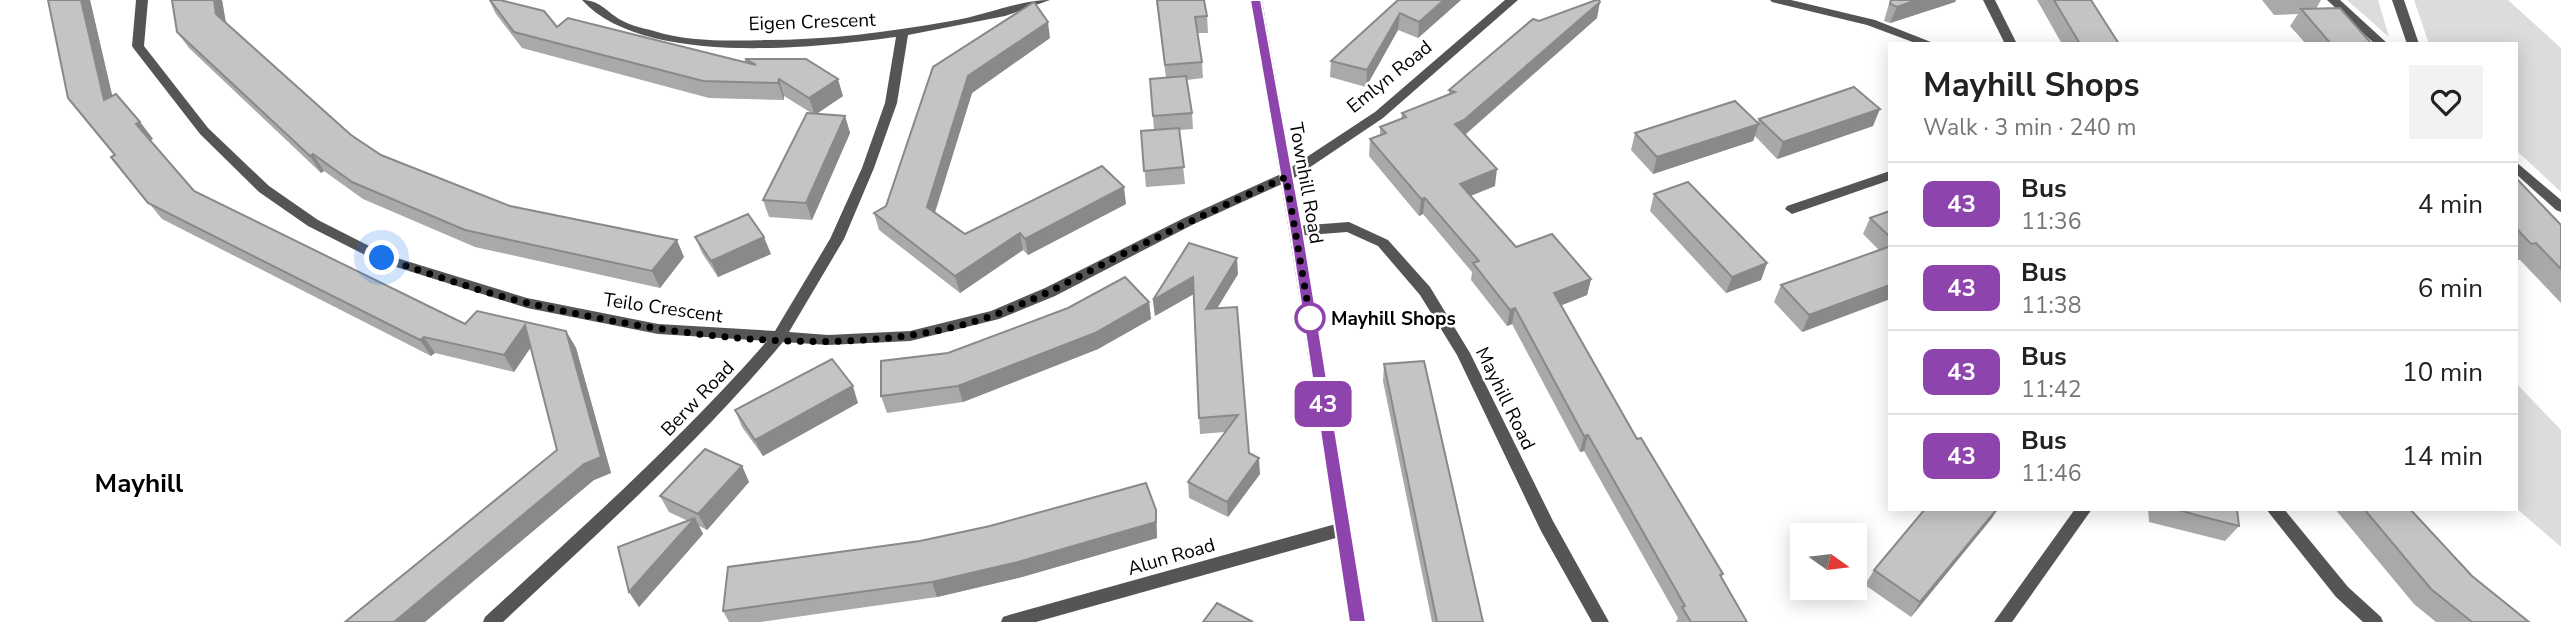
<!DOCTYPE html>
<meta charset="utf-8">
<style>
:root{--surface:#fff;--page:#f2f2f2;--text:#222;--muted:#767676;--line:#e0e0e0}
body{margin:0;font-family:"Nunito Sans",sans-serif;background:var(--page);color:var(--text);height:100vh;display:flex;flex-direction:column;font-size:26px;white-space:nowrap}
*{box-sizing:border-box;margin:0}
p{font-size:23px;color:var(--muted)}
.icon{flex:none;width:38px;height:38px;fill:none;stroke:currentColor;stroke-width:2;stroke-linecap:round;stroke-linejoin:round}
.map{position:relative;flex:1;overflow:hidden}
.drawer{position:absolute;left:1888px;top:42px;width:630px;height:469px;display:flex;flex-direction:column;background:var(--surface);border-radius:0px;box-shadow:0 4px 18px #0003}
.drawer>*{flex:none}
.badge{padding:0 14px;border-radius:10px;font-size:24px;line-height:46px}
.needle{width:46px;rotate:104deg}
.buttons{position:absolute;left:1790px;top:523px;display:grid;gap:14px}
.buttons a{display:grid;place-items:center;width:77px;height:77px;border-radius:0px;background:var(--surface);box-shadow:0 4px 18px #0003;font-size:35px}
.you{position:absolute;width:35px;height:35px;margin:-18px;border:5px solid #fff;border-radius:50%;background:#1a73e8;box-shadow:0 0 0 10px #1a73e833}
.map>.badge{position:absolute;translate:-50% -50%;box-shadow:0 0 0 4px #fff}
.round{display:grid;place-items:center;flex:none;width:74px;height:74px;border-radius:0px;background:var(--page)}
.summary{display:flex;align-items:center;justify-content:space-between;height:119px;padding:0 35px}
h1{font-size:33px;font-weight:700;line-height:52px}
ul{padding:0;list-style:none}
li{display:flex;align-items:center;gap:21px;height:84px;padding:0 35px;border-top:2px solid var(--line)}
li div{flex:1}
li b{display:block;font-size:26px}
li em{font-style:normal}
li .badge{min-width:77px;font-weight:700;text-align:center}
.map>svg:first-child{display:block}
</style>
<div class="map">
<svg width="2561" height="622" viewBox="0 0 2561 622">
<rect width="100%" height="100%" fill="#fff"/>
<g fill="#dcdcdc">
<polygon points="2347,0 2378,0 2389,37"/>
<polygon points="2414,0 2508,0 2561,48 2561,192 2517,151 2516,44 2429,44"/>
<polygon points="2516,383 2561,430 2561,547 2517,509"/>
</g>
<g fill="none" stroke-linecap="round" stroke-linejoin="round">
<g fill="#555" fill-rule="evenodd">
<path d="M136,0H148L144,46L208,128L269,186L318,220L387,255L527,298L658,324L775,331L830,239L862,168L885,103L896,37C813,48 643,67 582,0C599,0 605,10 619,19C629,25 642,28 654,31C688,42 730,41 765,40C827,40 890,32 951,21C983,16 1019,0 1050,0L1005,16L908,35L897,103L874,168L844,239L789,332L828,335L910,331L991,311L1045,288L1184,218L1281,174L1375,112L1505,0H1518L1383,118L1291,180L1194,224L1055,296L999,319L910,341L828,345L783,342C698,444 599,532 503,622H483L485,617C582,528 680,440 767,341L658,334L527,308L377,261L308,226L259,192L200,134L134,49L132,46Z"/>
<polygon points="1770,0 1791,0 1875,20 1936,44 1918,44 1867,25 1772,2"/>
<polygon points="1983,0 1995,0 2017,44 2005,44"/>
<polygon points="2327,0 2340,0 2388,44 2375,44"/>
<polygon points="2392,0 2404,0 2419,44 2407,44"/>
<polygon points="2516,162 2561,200 2561,212 2556,210 2516,174"/>
<polygon points="1890,171 1890,180 1792,214 1785,209 1787,206"/>
<polygon points="1349,222 1388,240 1430,287 1470,353 1553,521 1609,622 1592,622 1541,531 1457,355 1420,295 1378,246 1347,232 1296,236 1289,231 1296,226"/>
<polygon points="2075,509 2092,509 2012,622 1994,622"/>
<polygon points="2266,509 2284,509 2348,587 2381,617 2383,622 2363,622 2336,597"/>
<polygon points="1343,522 1349,524 1351,529 1349,534 1343,536 1036,622 1001,622 1003,617 1009,615"/>
</g>
<polygon fill="#555" fill-rule="evenodd" points="1250,0 1262,0 1303,231 1365,622 1349,622 1289,231"/>
</g>
<g fill="#a9a9a9">
<polygon points="48,0 90,0 112,96 140,122 153,139 150,140 194,191 465,324 566,331 576,348 611,473 594,480 557,450 531,347 514,372 435,353 431,356 162,219 111,157 115,155"/>
<polygon points="172,0 222,0 226,23 351,135 381,155 510,206 684,257 660,288 475,247 363,199 324,171 321,173 189,48 177,32"/>
<polygon points="489,0 500,0 557,27 746,63 745,59 843,96 816,114 845,116 850,133 812,220 769,217 763,200 813,114 784,96 784,100 709,98 522,48 496,14"/>
<polygon points="1156,0 1204,0 1207,16 1208,33 1197,33 1202,62 1203,78 1187,80 1192,113 1193,129 1179,130 1185,184 1146,187 1141,131 1154,130 1150,79 1166,78"/>
<polygon points="1398,0 1461,0 1418,38 1398,30 1366,87 1330,77 1331,61"/>
<polygon points="1890,0 1956,0 1955,2 1890,23 1884,21"/>
<polygon points="2037,0 2091,0 2119,44 2062,44"/>
<polygon points="2262,0 2321,0 2316,9 2372,44 2306,44 2290,26 2298,14 2274,15"/>
<polygon points="1597,18 1465,135 1495,186 1470,196 1516,247 1591,279 1587,295 1561,305 1637,439 1723,574 1721,578 1747,622 1676,622 1678,618 1584,451 1580,452 1512,324 1507,326 1471,280 1472,272 1423,214 1419,216 1369,156 1370,139 1380,135 1380,127 1401,119 1402,113 1449,94 1449,90 1539,21"/>
<polygon points="1050,38 972,93 935,213 965,234 1126,204 1028,255 1023,250 960,293 879,230 874,213 886,206 933,67"/>
<polygon points="1759,119 1873,126 1777,159 1755,136 1753,141 1653,174 1631,150 1635,133 1757,123"/>
<polygon points="2516,178 2561,225 2561,303 2520,260 2516,260"/>
<polygon points="1654,194 1767,263 1761,280 1726,293 1650,211"/>
<polygon points="1890,211 1890,299 1802,332 1774,302 1781,285 1879,250 1863,234 1870,218"/>
<polygon points="695,237 771,254 718,277 702,253"/>
<polygon points="1238,274 1217,308 1249,453 1260,474 1228,517 1189,498 1188,482 1225,432 1200,434 1193,294 1155,316 1153,300"/>
<polygon points="1149,302 1151,319 1098,349 963,402 887,413 881,396 948,353"/>
<polygon points="1384,364 1483,622 1432,622 1383,381"/>
<polygon points="858,403 763,456 742,427 735,410"/>
<polygon points="742,466 749,482 707,530 699,526 703,534 639,607 629,592 688,521 669,512 660,496"/>
<polygon points="2148,509 2237,509 2239,526 2225,541 2149,522"/>
<polygon points="2335,509 2410,509 2472,576 2529,622 2436,622 2414,604"/>
<polygon points="1156,510 1157,538 1022,577 937,597 761,622 729,622 723,611"/>
<polygon points="1992,518 1911,617 1865,585 1874,570"/>
</g>
<g fill="#898989">
<polygon points="81,0 90,0 117,116 104,100"/>
<polygon points="214,0 222,0 227,30 216,14"/>
<polygon points="1444,0 1461,0 1418,38 1419,22"/>
<polygon points="1917,0 1956,0 1955,2 1890,23 1897,7"/>
<polygon points="1600,2 1597,18 1462,137 1455,124"/>
<polygon points="1400,13 1398,30 1366,87 1367,70"/>
<polygon points="1048,22 1050,38 972,93 931,224 927,207 968,76"/>
<polygon points="779,79 784,96 784,100 778,83"/>
<polygon points="838,79 843,96 815,115 809,98"/>
<polygon points="1880,109 1873,126 1777,159 1783,142"/>
<polygon points="845,116 850,133 812,220 806,203"/>
<polygon points="140,122 153,139 149,141 136,124"/>
<polygon points="1759,124 1753,141 1653,174 1657,157"/>
<polygon points="313,154 324,171 321,173 310,156"/>
<polygon points="1497,169 1495,186 1458,201 1460,184"/>
<polygon points="1124,187 1126,204 1028,255 1025,239"/>
<polygon points="1425,198 1423,214 1419,216 1421,199"/>
<polygon points="1020,233 1023,250 960,293 955,276"/>
<polygon points="764,237 771,254 718,277 711,261"/>
<polygon points="677,240 684,257 660,288 652,271"/>
<polygon points="1237,258 1238,274 1207,325 1206,309"/>
<polygon points="1767,263 1761,280 1726,293 1732,277"/>
<polygon points="1193,277 1194,294 1155,316 1153,300"/>
<polygon points="1591,279 1587,295 1550,310 1554,293"/>
<polygon points="1890,285 1890,299 1802,332 1809,315"/>
<polygon points="1149,302 1151,319 1098,349 963,402 958,386"/>
<polygon points="1515,308 1512,324 1507,326 1510,310"/>
<polygon points="525,325 535,341 514,372 504,355"/>
<polygon points="566,331 576,348 611,473 594,480 425,622 394,622 584,464"/>
<polygon points="424,337 435,353 431,356 420,340"/>
<polygon points="853,386 858,403 763,456 755,440"/>
<polygon points="1588,435 1584,451 1580,452 1584,436"/>
<polygon points="1259,458 1260,474 1228,517 1227,502"/>
<polygon points="742,466 749,482 707,530 698,514"/>
<polygon points="1997,509 1998,509 1992,518 1911,617 1920,602"/>
<polygon points="1156,510 1157,538 1022,577 937,597 932,582"/>
<polygon points="695,518 703,534 639,607 629,592"/>
</g>
<g fill="#c4c4c4" stroke="#898989" stroke-width="2">
<polygon points="48,0 81,0 104,100 116,94 140,122 136,124 194,191 465,324 477,311 566,331 601,457 584,464 394,622 345,622 557,450 525,325 504,355 424,337 420,340 148,203 111,157 115,155 68,98"/>
<polygon points="172,0 214,0 216,14 351,135 381,155 510,206 677,240 652,271 465,230 352,182 313,154 310,156 177,32"/>
<polygon points="490,0 500,0 544,11 557,27 568,18 756,65 745,59 806,59 838,79 809,98 779,79 778,83 703,81 514,32"/>
<polygon points="1157,0 1204,0 1207,16 1195,17 1202,62 1165,65"/>
<polygon points="1398,0 1444,0 1419,22 1400,13 1367,70 1331,61"/>
<polygon points="1596,0 1599,0 1600,2 1464,120 1455,124 1497,169 1460,184 1516,247 1552,234 1591,279 1554,293 1637,439 1641,438 1723,574 1720,575 1747,622 1691,622 1682,607 1685,606 1588,435 1584,436 1515,308 1510,310 1473,263 1479,261 1425,198 1421,199 1370,139 1386,133 1380,127 1406,117 1402,113 1455,92 1449,90 1533,19 1539,21"/>
<polygon points="1891,0 1917,0 1897,7 1890,4"/>
<polygon points="2054,0 2091,0 2119,44 2080,44"/>
<polygon points="1034,2 1048,22 968,76 927,207 965,234 1102,166 1124,187 1025,239 1020,233 955,276 874,213 886,206 933,67"/>
<polygon points="2340,8 2372,44 2331,44 2301,9"/>
<polygon points="1186,76 1192,113 1153,116 1150,79"/>
<polygon points="1854,87 1880,109 1783,142 1759,119"/>
<polygon points="1735,101 1759,124 1657,157 1635,133"/>
<polygon points="807,113 845,116 806,203 763,200"/>
<polygon points="1179,128 1184,167 1144,171 1141,131"/>
<polygon points="2516,178 2561,225 2561,269 2536,243 2531,244 2516,228"/>
<polygon points="1688,182 1767,263 1732,277 1654,194"/>
<polygon points="1890,211 1890,237 1870,218"/>
<polygon points="748,214 764,237 711,261 695,237"/>
<polygon points="1189,243 1237,258 1206,309 1237,307 1249,453 1259,458 1227,502 1188,482 1238,415 1199,418 1193,277 1153,300"/>
<polygon points="1888,247 1890,249 1890,285 1809,315 1781,285"/>
<polygon points="1125,277 1149,302 1095,333 958,386 881,396 881,361 948,353 1068,308"/>
<polygon points="832,359 853,386 755,440 735,410"/>
<polygon points="1424,361 1483,622 1437,622 1384,364"/>
<polygon points="705,449 742,466 698,514 660,496"/>
<polygon points="1146,483 1156,510 1156,522 1018,562 932,582 723,611 728,567 920,541 990,526"/>
<polygon points="1925,509 1997,509 1920,602 1874,570"/>
<polygon points="2175,509 2237,509 2239,526 2200,516"/>
<polygon points="2364,509 2410,509 2472,576 2529,622 2472,622 2431,589"/>
<polygon points="695,518 629,592 618,547"/>
<polygon points="1217,603 1253,622 1203,622"/>
</g>
<polygon fill="#8e44ad" stroke="#fff" stroke-width="2" points="1250,0 1261,0 1303,231 1366,622 1349,622 1290,231"/>
<g fill="none" stroke-linecap="round" stroke-linejoin="round">
<path stroke="#000" stroke-width="7" stroke-dasharray="0 12.6" d="M382,258C430,273 479,292 528,303C667,336 858,364 994,315C1039,299 1081,275 1123,254C1177,227 1232,202 1286,177L1310,318"/>
</g>
<circle fill="#fff" stroke="#8e44ad" stroke-width="3.5" cx="1310" cy="318" r="14"/>
<g text-anchor="middle" stroke-width="5" stroke-linejoin="round" paint-order="stroke">
<g font-size="19" fill="#000" stroke="#fff">
<text transform="translate(812 21) rotate(-2)" y="7">Eigen Crescent</text>
<text transform="translate(1389 76) rotate(-39)" y="7">Emlyn Road</text>
<text transform="translate(1307 183) rotate(80)" y="7">Townhill Road</text>
<text transform="translate(663 307) rotate(8)" y="7">Teilo Crescent</text>
<text transform="translate(697 398) rotate(-46)" y="7">Berw Road</text>
<text transform="translate(1506 398) rotate(64)" y="7">Mayhill Road</text>
<text transform="translate(1171 556) rotate(-16)" y="7">Alun Road</text>
</g>
<g font-size="19" font-weight="bold" fill="#000" stroke="#fff" text-anchor="start">
<text x="1331" y="325">Mayhill Shops</text>
</g>
<g font-size="26" font-weight="bold" fill="#000" stroke="#fff">
<text x="139" y="492">Mayhill</text>
</g>
</g>
</svg>
<div class="buttons">
<a><svg class="needle" viewBox="-14 -14 28 28"><path d="M0-13l5 13h-10z" fill="#e53935"/><path d="M0 13l5-13h-10z" fill="#767676"/></svg></a>
</div>
<div class="you" style="left:382px;top:258px"></div>
<b class="badge" style="left:1323px;top:404px;background:#8e44ad;color:#fff">43</b>
<section class="drawer">
<div class="summary"><div><h1>Mayhill Shops</h1><p>Walk · 3 min · 240 m</p></div><a class="round"><svg class="icon" aria-label="heart" viewBox="0 0 24 24"><path d="M12 20l-8-8c-3-5 5-10 8-4 3-6 11-1 8 4z"/></svg></a></div>
<ul>
<li><span class="badge" style="background:#8e44ad;color:#fff">43</span><div><b>Bus</b><p>11:36</p></div><em>4 min</em></li>
<li><span class="badge" style="background:#8e44ad;color:#fff">43</span><div><b>Bus</b><p>11:38</p></div><em>6 min</em></li>
<li><span class="badge" style="background:#8e44ad;color:#fff">43</span><div><b>Bus</b><p>11:42</p></div><em>10 min</em></li>
<li><span class="badge" style="background:#8e44ad;color:#fff">43</span><div><b>Bus</b><p>11:46</p></div><em>14 min</em></li>
</ul>
</section>
</div>
